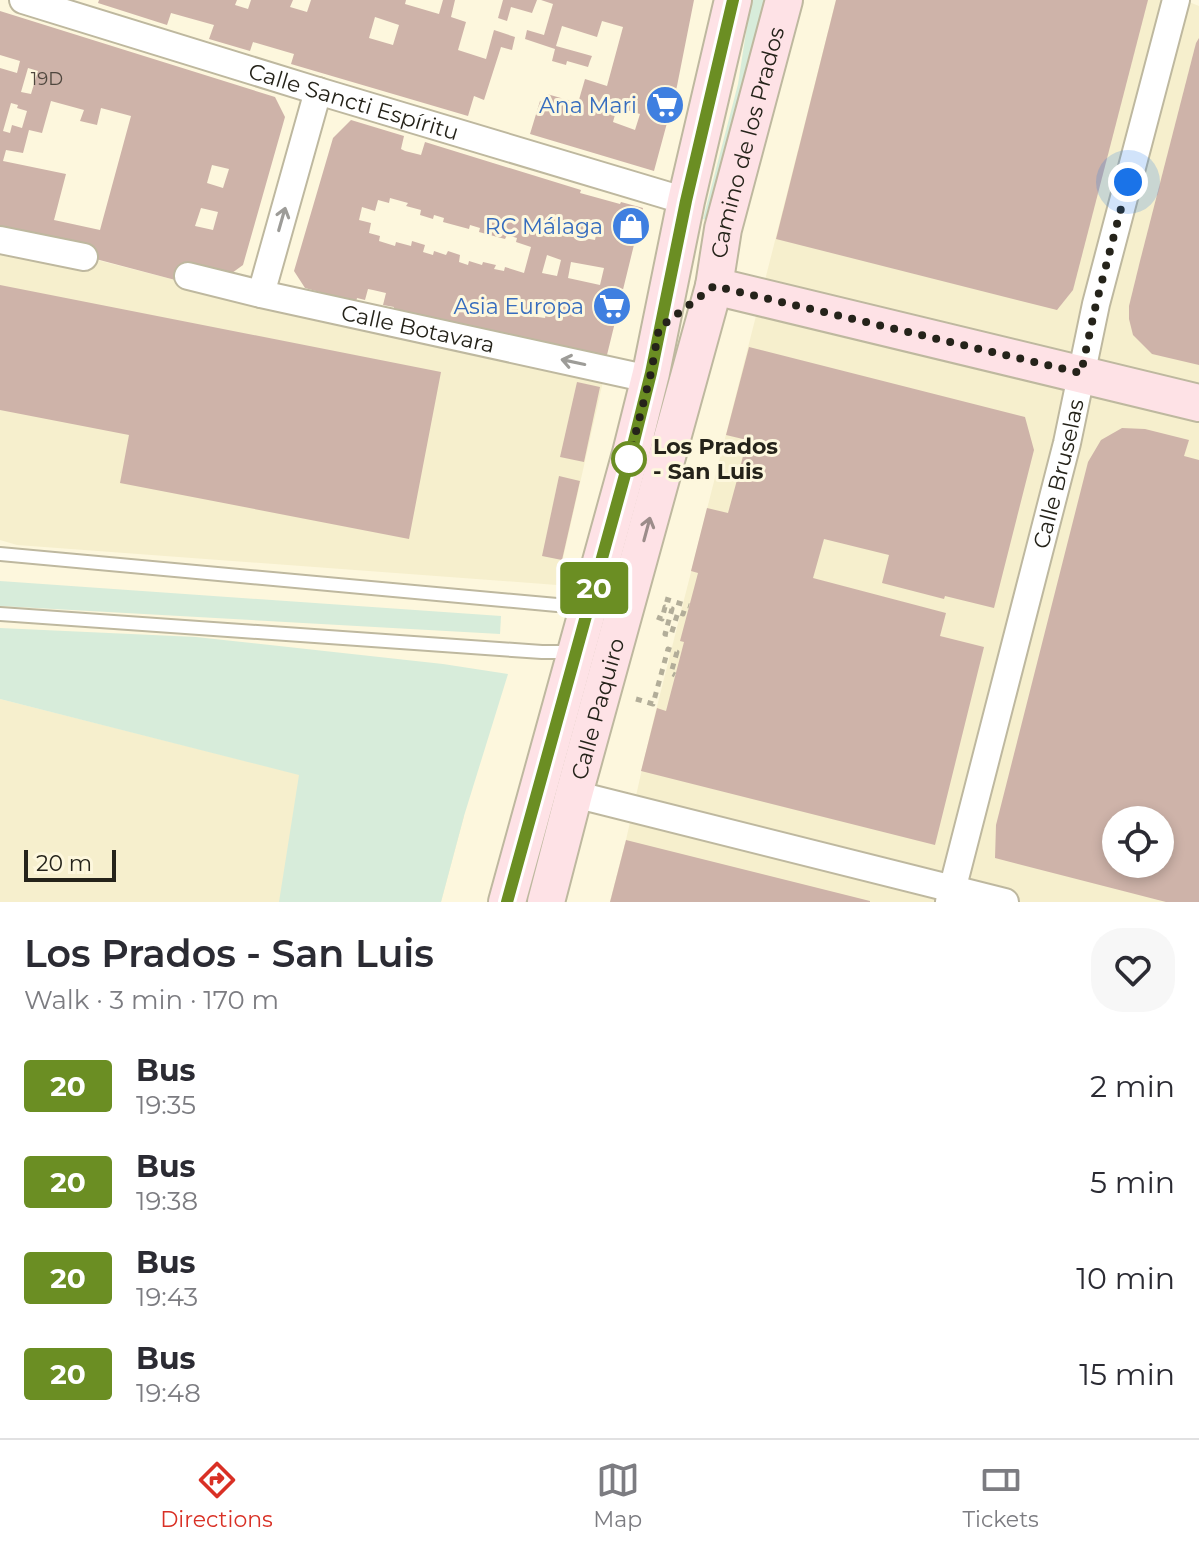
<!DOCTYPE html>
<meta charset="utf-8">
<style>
:root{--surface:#fff;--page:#f7f7f7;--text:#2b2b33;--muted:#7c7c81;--line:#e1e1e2;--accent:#d93025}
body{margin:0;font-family:Montserrat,sans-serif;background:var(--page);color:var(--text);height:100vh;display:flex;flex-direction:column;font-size:30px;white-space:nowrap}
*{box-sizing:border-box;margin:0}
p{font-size:26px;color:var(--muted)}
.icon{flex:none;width:44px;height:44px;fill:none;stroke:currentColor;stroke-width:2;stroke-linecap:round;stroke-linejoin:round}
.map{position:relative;height:902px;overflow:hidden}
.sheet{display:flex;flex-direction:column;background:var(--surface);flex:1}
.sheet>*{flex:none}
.badge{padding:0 16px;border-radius:6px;font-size:28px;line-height:52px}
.buttons{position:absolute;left:1102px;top:806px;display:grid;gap:16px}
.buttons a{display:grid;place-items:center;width:72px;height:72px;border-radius:50%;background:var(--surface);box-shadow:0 4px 12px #0003;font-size:40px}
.scale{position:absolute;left:24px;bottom:20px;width:92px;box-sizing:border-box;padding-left:8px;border:4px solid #25231a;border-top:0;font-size:22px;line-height:28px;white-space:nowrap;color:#25231a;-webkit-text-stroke:6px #fdf7dd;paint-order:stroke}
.you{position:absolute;width:40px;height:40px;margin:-20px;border:6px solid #fff;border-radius:50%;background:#1a73e8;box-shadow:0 0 0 12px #1a73e833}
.map>.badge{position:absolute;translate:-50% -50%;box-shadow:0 0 0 4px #fff}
.round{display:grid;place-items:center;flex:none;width:84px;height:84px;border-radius:32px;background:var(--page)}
.summary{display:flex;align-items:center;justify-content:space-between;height:136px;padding:0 24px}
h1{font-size:38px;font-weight:600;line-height:60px}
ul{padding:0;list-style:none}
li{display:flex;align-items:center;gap:24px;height:96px;padding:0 24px}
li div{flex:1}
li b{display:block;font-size:30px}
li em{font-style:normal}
li .badge{min-width:88px;font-weight:700;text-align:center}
.tabs{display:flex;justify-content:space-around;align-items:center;height:112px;border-top:2px solid var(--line);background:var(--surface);font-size:22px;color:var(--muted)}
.tabs a{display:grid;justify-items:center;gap:4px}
.tabs .current{color:var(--accent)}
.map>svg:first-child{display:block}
</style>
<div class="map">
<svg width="1199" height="902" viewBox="0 0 1199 902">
<rect width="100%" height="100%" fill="#fdf7dd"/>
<g fill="#f6efcd" fill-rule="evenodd">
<path d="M836,0H1184L1199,6V902H610L626,840L650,734ZM1116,820H1160V864H1116Z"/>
<polygon points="0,244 93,259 179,281 604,377 557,585 17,545 0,540"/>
<polygon points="0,699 464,816 441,902 0,902"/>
</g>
<g fill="#d7ecda">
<polygon points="751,0 768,0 707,220 703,219 738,84"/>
<polygon points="0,581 501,616 500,634 0,606"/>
<polygon points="0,628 196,637 443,664 508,674 464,816 441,902 279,902 299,775 0,699"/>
</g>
<g fill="#ceb3a9" fill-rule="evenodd">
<path d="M99,0H237L235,5L248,9L251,0H293L290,7L307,12L311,0H406L405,4L439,14L443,0H455L451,17L466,22L458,50L486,59L494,30L515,37L512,50L501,47L484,100L474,96L468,116L291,64L294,54L253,42L250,51L209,39L214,25L171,13L167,25L98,3ZM375,17L399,25L393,45L369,38Z"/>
<polygon points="503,0 537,0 532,13 511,7 507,21 498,18"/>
<path d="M541,0H694L677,86L654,171L530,134L540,101L544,103L547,94L578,103L585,79L607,86L623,27L602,21L597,37L562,26L556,46L592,56L590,61L588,67L567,61L566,65L552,61L555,49L525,39L527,30L544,35L553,4ZM617,107L640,114L635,130L613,122Z"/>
<polygon points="836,0 1148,0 1073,290 1057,310 776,239"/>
<path d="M0,11L275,97L285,117L243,265L225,278L179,281L92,258L94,250L0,230V68L17,73L20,61L0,55ZM28,68L38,71L31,94L21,92ZM51,101L84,110L80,121L97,125L101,108L131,116L100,230L54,220L66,174L3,161L6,150L23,153L29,130L42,133ZM11,103L18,105L17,108L27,111L22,128L12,125L10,133L3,131ZM212,165L229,169L223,188L207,183ZM201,208L218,212L213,230L195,226Z"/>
<polygon points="1199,38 1199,365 1152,354 1133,335 1129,319 1129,306 1140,261 1196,43"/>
<path d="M351,120L404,136L401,149L405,151L421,155L425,142L581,190L580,193L591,196L620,204L621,202L643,208L606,359L393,311L394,307L383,305L386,293L373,290L368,289L365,300L357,298L356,302L305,288L294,271L333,138ZM390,198L408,203L406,206L421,210L420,215L433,219L434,215L444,218L443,222L469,229L470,225L480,228L479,232L505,239L507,235L517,238L516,242L531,247L524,273L505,267L504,271L494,269L496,265L483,262L482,265L469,261L468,265L459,262L460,255L448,251L446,255L434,251L433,255L423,252L425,245L412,241L411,246L396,242L395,246L379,241L380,236L369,233L371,223L359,220L362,207L375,211L378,200L389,203ZM588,222L598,225L595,240L584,238ZM547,255L561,260L557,276L542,273ZM571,262L604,268L600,285L568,278ZM535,301L549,304L545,318L531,316Z"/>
<polygon points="0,285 441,372 409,539 120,483 129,435 0,410"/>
<polygon points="749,347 1025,417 1034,450 994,608 945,596 944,599 882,583 889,555 824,539 813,578 946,613 940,636 984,647 935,845 641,771 657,708 666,711 684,642 680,641 698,573 691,571 707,508 728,513 737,480 747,440 726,435"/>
<polygon points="577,382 600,387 584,462 560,457"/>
<path d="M1122,428L1145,429L1189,440L1184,456L1199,460V902H1166L995,858L996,825L1088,462L1101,440ZM1116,820H1160V864H1116Z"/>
<polygon points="559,476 580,481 562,560 542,556"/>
<polygon points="626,840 870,901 870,902 610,902"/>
</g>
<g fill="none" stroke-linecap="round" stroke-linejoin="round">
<defs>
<g id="lane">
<polyline points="0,554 557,605 586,605"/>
<polyline points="0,614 542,652 573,652"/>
</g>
<g id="street">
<path id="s1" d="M23,0L318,91L686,201"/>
<polyline points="0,240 84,257"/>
<path id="s2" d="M188,276L261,294L649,379"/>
<polyline points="261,294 318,91"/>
<polyline points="574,794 1005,902"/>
<path id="s3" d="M949,902L1067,443L1096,304L1176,0"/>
</g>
<g id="secondary">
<polyline points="714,286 1199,403"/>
<polyline points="507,902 631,453 651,373 686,201 733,0"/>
<path id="s4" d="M546,902L574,794L714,286L723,229L784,0"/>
</g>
</defs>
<use href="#lane" stroke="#beb89f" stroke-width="16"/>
<use href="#street" stroke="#beb89f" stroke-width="30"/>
<use href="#secondary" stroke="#beb89f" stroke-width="40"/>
<g stroke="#b2ad99" stroke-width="5" stroke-dasharray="6 6" stroke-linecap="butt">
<polyline points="665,599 689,606"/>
<polyline points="657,617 662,619 665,607 672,609 665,634 671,635 678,612 683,614 686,605"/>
<polyline points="636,699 653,704 668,649 677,652 671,673 675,675"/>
</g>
<use href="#lane" stroke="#fff" stroke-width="12"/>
<use href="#street" stroke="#fff" stroke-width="26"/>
<use href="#secondary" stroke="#fee2e6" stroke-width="36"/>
</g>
<defs><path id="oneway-shaft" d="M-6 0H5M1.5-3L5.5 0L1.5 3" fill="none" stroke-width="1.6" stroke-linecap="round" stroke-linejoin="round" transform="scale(2)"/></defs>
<g stroke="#9d9c98">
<use href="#oneway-shaft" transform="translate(282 219) rotate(-74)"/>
<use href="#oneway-shaft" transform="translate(573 362) rotate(-168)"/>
</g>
<use stroke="#9c8c8a" href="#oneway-shaft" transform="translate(647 529) rotate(-75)"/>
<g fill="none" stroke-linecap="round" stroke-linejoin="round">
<defs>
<polyline id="line" points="507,902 631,453 651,373 686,201 733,0"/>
</defs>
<use href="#line" stroke="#fff" stroke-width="18"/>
<use href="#line" stroke="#6b8e23" stroke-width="12"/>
<polyline stroke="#25231a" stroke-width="8" stroke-dasharray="0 14.4" points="629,459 651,373 659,328 714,286 1081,373 1096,304 1128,182"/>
</g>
<defs>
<symbol id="supermarket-disc" viewBox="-11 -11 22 22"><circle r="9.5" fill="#3f7fe0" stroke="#fdf7dd"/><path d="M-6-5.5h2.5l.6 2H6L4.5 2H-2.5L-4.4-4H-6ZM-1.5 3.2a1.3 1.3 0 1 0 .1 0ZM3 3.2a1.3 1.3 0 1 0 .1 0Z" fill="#fff"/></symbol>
<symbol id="shop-disc" viewBox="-11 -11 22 22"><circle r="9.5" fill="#3f7fe0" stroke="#fdf7dd"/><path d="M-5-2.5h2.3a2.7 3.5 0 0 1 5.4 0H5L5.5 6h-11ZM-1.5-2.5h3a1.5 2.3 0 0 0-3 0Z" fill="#fff"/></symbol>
</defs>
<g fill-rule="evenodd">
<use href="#supermarket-disc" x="643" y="83" width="44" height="44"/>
<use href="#shop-disc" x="609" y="204" width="44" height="44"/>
<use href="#supermarket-disc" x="590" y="284" width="44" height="44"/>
</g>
<circle fill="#fff" stroke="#6b8e23" stroke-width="4" cx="629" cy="459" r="16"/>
<g text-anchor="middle" stroke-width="6" stroke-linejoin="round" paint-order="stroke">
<g font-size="18" fill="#4f473e">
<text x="47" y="85">19D</text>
</g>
<g font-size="22" fill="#25231a" stroke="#fdf7dd">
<text dy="8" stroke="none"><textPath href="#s1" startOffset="346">Calle Sancti Espíritu</textPath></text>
<text dy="8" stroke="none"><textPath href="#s4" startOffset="786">Camino de los Prados</textPath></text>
<text dy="8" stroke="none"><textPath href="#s2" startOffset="236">Calle Botavara</textPath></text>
<text dy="8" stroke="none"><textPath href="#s3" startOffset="442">Calle Bruselas</textPath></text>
<text dy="8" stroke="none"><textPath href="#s4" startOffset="200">Calle Paquiro</textPath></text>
</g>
<g font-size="22" fill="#366cbe" stroke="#fdf7dd" text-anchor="end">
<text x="637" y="113">Ana Mari</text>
<text x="603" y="234">RC Málaga</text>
<text x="584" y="314">Asia Europa</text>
</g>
<g font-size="22" font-weight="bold" fill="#25231a" stroke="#fdf7dd" text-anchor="start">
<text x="653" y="454">Los Prados<tspan x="653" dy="25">- San Luis</tspan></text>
</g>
</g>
</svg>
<div class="buttons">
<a><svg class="icon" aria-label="locate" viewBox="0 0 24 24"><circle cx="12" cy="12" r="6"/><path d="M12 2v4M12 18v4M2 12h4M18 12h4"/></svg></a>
</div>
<div class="scale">20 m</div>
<div class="you" style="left:1128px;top:182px"></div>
<b class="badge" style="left:594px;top:588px;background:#6b8e23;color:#fff">20</b>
</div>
<section class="sheet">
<div class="summary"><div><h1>Los Prados - San Luis</h1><p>Walk · 3 min · 170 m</p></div><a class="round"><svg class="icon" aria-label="heart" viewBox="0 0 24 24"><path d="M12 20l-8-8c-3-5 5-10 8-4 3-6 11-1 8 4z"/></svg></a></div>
<ul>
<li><span class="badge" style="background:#6b8e23;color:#fff">20</span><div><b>Bus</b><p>19:35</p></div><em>2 min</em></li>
<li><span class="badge" style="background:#6b8e23;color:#fff">20</span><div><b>Bus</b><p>19:38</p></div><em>5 min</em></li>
<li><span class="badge" style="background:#6b8e23;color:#fff">20</span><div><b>Bus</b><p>19:43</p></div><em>10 min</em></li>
<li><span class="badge" style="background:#6b8e23;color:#fff">20</span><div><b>Bus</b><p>19:48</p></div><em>15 min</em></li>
</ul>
</section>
<nav class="tabs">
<a class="current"><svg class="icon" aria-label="directions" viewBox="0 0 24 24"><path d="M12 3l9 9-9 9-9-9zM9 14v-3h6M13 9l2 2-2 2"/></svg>Directions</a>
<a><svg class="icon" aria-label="map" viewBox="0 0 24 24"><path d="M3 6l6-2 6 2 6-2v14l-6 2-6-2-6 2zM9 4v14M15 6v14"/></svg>Map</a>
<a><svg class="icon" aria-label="tickets" viewBox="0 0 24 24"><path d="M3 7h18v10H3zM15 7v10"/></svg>Tickets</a>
</nav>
